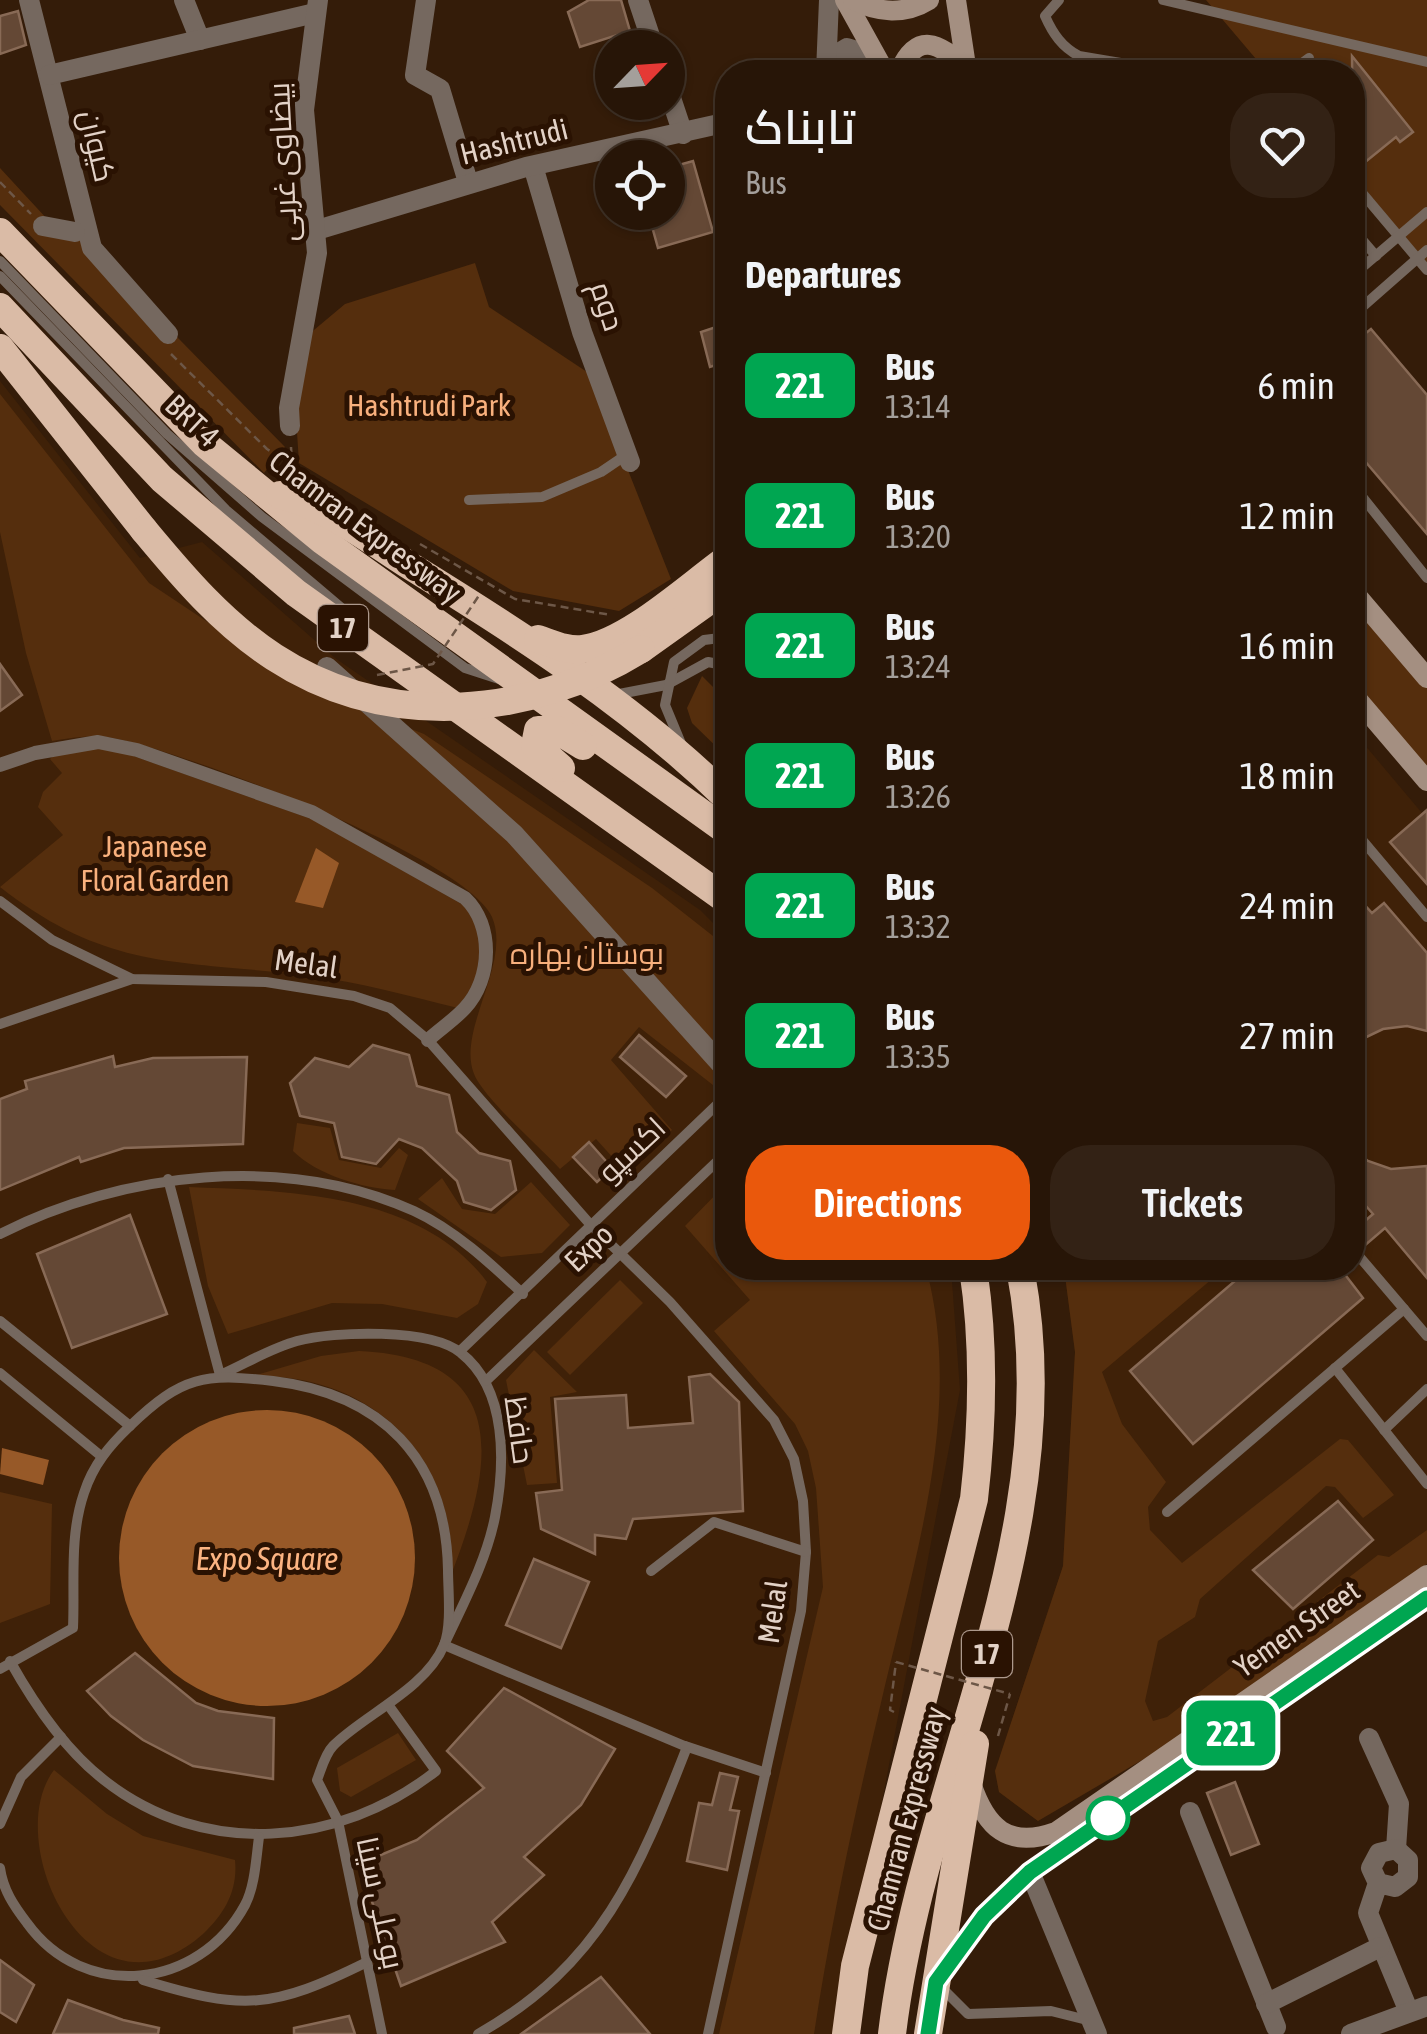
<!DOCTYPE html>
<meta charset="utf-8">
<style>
:root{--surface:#271507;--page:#332215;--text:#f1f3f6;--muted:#a49f9b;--line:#433428;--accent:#ea580c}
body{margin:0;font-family:"Asap Condensed",Cairo,sans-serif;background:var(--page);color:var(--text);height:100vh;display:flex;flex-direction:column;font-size:38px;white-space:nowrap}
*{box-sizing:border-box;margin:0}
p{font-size:32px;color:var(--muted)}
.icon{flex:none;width:55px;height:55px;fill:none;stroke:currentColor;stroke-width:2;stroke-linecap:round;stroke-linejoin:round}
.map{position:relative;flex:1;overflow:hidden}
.side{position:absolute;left:715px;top:60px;width:650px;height:1220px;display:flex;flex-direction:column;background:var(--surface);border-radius:40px;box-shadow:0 2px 8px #0004,0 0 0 2px var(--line)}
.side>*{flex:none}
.badge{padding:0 20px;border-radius:15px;font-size:35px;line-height:65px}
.needle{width:65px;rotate:65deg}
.fabs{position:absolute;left:595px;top:30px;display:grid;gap:20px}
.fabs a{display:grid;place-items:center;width:90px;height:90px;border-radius:50%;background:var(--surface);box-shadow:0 2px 8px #0004,0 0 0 2px var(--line);font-size:50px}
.map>.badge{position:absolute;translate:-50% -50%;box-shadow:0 0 0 5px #fff}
h2{padding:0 30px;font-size:38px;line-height:90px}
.round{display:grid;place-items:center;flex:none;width:105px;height:105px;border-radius:40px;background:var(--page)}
.headline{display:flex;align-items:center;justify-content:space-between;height:170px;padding:0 30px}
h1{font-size:48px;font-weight:600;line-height:75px}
.primary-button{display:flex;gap:20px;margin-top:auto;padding:20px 30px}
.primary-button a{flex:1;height:115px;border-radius:40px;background:var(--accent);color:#fff;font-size:40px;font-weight:600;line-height:115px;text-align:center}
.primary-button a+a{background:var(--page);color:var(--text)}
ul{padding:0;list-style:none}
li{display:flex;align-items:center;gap:30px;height:130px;padding:0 30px}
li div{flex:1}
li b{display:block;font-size:38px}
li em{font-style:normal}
li .badge{min-width:110px;font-weight:700;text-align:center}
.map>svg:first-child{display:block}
</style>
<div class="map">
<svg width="1427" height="2034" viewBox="0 0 1427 2034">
<rect width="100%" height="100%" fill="#341c09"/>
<g fill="#3f2108">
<polygon points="0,381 140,558 202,542 335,658 700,910 727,937 728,1268 951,1268 960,1390 838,2034 0,2034"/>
<polygon points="1353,731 1427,819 1427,1550 1038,1821 999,1792 995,1771 1063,1566 1075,1352 1064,1268 1352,1268"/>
</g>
<g fill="#552e0d">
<polygon points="1206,0 1427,0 1427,263 1353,175 1352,72 1267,72"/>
<polygon points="0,168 48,220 80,238 285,447 264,473 0,205"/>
<polygon points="475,263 489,307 590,374 671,579 619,611 513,591 299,463 296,417 308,335 345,304"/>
<path d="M0,394L149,583L308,689L424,734L652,888L727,947V1080L718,1089L639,1027L611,1060L672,1130L625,1171L596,1139L560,1169C536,1143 495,1109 477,1080C451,1036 513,965 492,917C466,858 181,750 113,738C92,734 73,738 52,741L26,653L0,532Z"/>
<polygon points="1352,597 1427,686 1427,772 1353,685"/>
<polygon points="702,676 727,701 727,757 692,723 687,708"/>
<path d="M64,745L108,747L314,820L465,906L481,934L477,979L458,1008C409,996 359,982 309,976C181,959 110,973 0,887L63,835L38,807L43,792L62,773L50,759Z"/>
<path d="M297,1123L330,1128L339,1160L381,1168L399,1148L408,1155L395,1190C362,1188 317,1175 293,1151Z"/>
<polygon points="442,1178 462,1209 495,1214 531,1182 570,1225 542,1253 501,1257 418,1199"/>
<path d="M727,1183L728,1268H926C965,1412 912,1566 880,1707C854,1816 831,1923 814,2034H719L823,1587L816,1488L808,1451L795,1424L714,1331L750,1300L685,1226Z"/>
<path d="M189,1187C290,1191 421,1193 487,1282L478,1304L457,1318L382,1304L332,1303L228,1334L208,1286Z"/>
<polygon points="1064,1268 1225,1268 1102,1372 1122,1424 1166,1482 1148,1507 1150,1530 1182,1563 1340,1439 1348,1440 1394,1495 1363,1518 1335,1487 1326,1486 1200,1599 1195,1617 1158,1641 1145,1701 1153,1721 1167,1717 1378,1555 1389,1557 1427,1530 1427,1564 1161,1749 1038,1821 999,1792 995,1771 1063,1566 1075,1352"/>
<polygon points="620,1280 643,1303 570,1375 547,1352"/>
<polygon points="534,1350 577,1392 550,1397 557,1483 527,1485 506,1380"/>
<path d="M359,1351C513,1358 494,1465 451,1575C459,1456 367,1370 250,1377L321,1356Z"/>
<polygon points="0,1492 52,1504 50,1604 0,1623"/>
<polygon points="398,1733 416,1760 351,1797 340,1791 337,1768"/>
<path d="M54,1770L107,1814L143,1836L235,1860C238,1890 225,1913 203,1934C89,2034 0,1841 54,1770Z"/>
</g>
<g fill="#975928">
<polygon points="316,848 339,863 323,908 295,902"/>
<circle cx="267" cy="1558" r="148"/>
<polygon points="2,1448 49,1460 43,1485 0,1474"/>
</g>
<g fill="#644835" stroke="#886a56" stroke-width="2.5">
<polygon points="589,0 621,0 630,31 580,47 568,12"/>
<polygon points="18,11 26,45 0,54 0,16"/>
<polygon points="1352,56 1413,132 1400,142 1396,137 1353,172"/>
<polygon points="693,161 713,232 658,248 648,212 668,212 668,168"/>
<polygon points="728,323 728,361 710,367 701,332"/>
<polygon points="1371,329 1427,395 1427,534 1352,446 1360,433 1352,423 1352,344"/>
<polygon points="0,664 22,695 0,711"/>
<polygon points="1427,810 1427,884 1390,842"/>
<polygon points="1352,891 1372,913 1384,903 1427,953 1427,1031 1407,1026 1383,1029 1352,1044"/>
<polygon points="639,1035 686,1076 666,1097 620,1057"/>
<polygon points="373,1045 409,1055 417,1086 449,1095 457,1132 479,1153 510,1161 516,1190 491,1210 464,1202 457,1181 422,1148 399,1139 376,1164 342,1157 334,1123 300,1116 290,1083 315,1058 349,1067"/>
<polygon points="113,1056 115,1067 153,1058 247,1057 243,1144 124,1148 81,1162 79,1157 0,1190 0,1099 27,1089 25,1081"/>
<polygon points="589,1142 612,1168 597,1182 573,1157"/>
<polygon points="1352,1149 1368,1161 1391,1169 1427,1166 1427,1278 1385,1228 1363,1247 1352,1239 1352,1232 1373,1214 1352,1190"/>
<polygon points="130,1215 167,1314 72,1348 37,1254"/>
<polygon points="1250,1268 1340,1268 1363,1298 1193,1444 1130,1371"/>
<polygon points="710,1374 739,1402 743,1511 633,1519 626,1539 595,1535 595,1554 541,1529 536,1493 562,1490 555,1399 626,1395 628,1428 693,1423 689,1377"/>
<polygon points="1338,1501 1373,1540 1293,1609 1253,1570"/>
<polygon points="534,1559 589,1582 561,1648 506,1625"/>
<polygon points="135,1653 196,1703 218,1711 274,1718 273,1779 193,1766 143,1740 111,1716 87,1691"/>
<polygon points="504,1688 615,1749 581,1805 524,1857 544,1875 492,1922 505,1942 401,1986 359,1864 417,1840 484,1788 447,1751"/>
<polygon points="720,1773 738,1777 730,1810 739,1811 727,1870 687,1861 699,1803 712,1805"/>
<polygon points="1235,1782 1259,1844 1231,1855 1207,1793"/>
<polygon points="0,1960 34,1985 16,2022 0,2012"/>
<polygon points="601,1977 650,2034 521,2034"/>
<polygon points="68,2000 123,2020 159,2028 158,2034 53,2034"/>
<polygon points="349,2016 355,2034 294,2034 294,2028"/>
</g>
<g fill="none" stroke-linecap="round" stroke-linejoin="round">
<g stroke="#6d5747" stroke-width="2.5" stroke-dasharray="8 5" stroke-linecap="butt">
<polyline points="0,182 31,214"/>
<polyline points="171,354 267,449 318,483"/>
<polyline points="291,447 292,464"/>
<polyline points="420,544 515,599 611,615"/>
<polyline points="894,1712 890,1710 896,1662"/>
<polyline points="998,1736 1010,1694"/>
</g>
<g stroke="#75685f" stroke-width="10">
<path d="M1059,0L1045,16C1053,34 1062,47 1079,56L1174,72"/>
<polyline points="1163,0 1427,62"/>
<polyline points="1290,72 1309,58"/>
<polyline points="1352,181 1427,270"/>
<polyline points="1352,228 1376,256"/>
<polyline points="0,261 167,434 262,517 465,668 502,680"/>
<polyline points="0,276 226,510 351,616"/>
<polyline points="1352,276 1427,212"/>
<polyline points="1352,316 1427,250"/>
<polyline points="1352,484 1427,578"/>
<polyline points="469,500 542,497 601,472 629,453"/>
<polyline points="614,695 666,685 708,662 728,666"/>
<polyline points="682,746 665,705 674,662 704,640 728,637"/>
<polyline points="1352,828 1427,917"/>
<polyline points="0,901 52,940 132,979 266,982 354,996 390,1008 428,1040 589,1223 670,1302 774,1420 794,1459 803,1501 806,1552 801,1611 708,2034"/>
<polyline points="0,1024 132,979"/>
<path d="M168,1179L220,1375C245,1364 271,1348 297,1341C334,1331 431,1328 461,1353C508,1390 505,1465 495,1517C486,1562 463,1604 444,1645L687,1747C639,1870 601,1965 478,2034"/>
<path d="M0,1234C122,1172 285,1153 414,1211C455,1230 490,1263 523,1294"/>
<polyline points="1352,1248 1427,1336"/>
<polyline points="0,1321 130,1426"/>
<polyline points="460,1351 728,1094"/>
<polyline points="1335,1368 1427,1484"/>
<polyline points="0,1373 101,1456"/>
<polyline points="486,1381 728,1151"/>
<polyline points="1384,1430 1427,1389"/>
<polyline points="1167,1512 1404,1309"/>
<polyline points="651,1571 714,1522 806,1552"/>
<path d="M10,1661C34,1704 64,1749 104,1780C204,1859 339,1847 436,1771L389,1706"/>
<path d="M0,1669L73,1628C75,1583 69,1537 84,1493C93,1465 109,1446 130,1426C182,1376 204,1373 273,1381C381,1394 446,1458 448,1570C448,1591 452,1625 444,1645C426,1689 362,1716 333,1746C325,1754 321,1770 317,1780L338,1821L382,2034"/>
<polyline points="685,1746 766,1773"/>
<polyline points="0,1824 21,1777 61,1737"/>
<path d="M0,1868C3,1890 14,1906 27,1923C84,2002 199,1990 245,1905C255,1886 256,1859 259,1837"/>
<path d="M143,1980C244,2011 272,2009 367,1962"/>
<polyline points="940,1986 968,2014 1051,2011 1091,2021"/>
</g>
<path stroke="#75685f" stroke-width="14" d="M0,765L35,753L98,742L137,750L312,812L465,898C494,925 492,979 465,1008C454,1020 440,1029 428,1040"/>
<g stroke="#75685f" stroke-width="20">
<polyline points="29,0 92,248 168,334"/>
<polyline points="184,0 200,40"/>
<polyline points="426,0 415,75 440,89 468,182"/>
<polyline points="638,0 654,48"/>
<polyline points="827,60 847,48 860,52 883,72"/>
<polyline points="826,72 829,0"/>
<polyline points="49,75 315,13"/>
<polyline points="668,89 683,134"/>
<polyline points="533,166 582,332 630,462"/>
<polyline points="43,226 75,232"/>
<polyline points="317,230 526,167 728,122"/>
<polyline points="290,426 289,408 317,253 304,110 318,0"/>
<polyline points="327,667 514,834 728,1072"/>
<polyline points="1369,1738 1399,1804 1396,1849"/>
<polyline points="1190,1812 1276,2027"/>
<polyline points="1030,1872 1097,2034"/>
<polyline points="1378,1883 1395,1887 1408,1877 1408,1860 1396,1849 1379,1853 1371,1868 1378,1883 1368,1913 1409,2012"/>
<polyline points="1266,2004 1380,1947"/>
</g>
<polyline stroke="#75685f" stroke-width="20" points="1351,2034 1427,2006"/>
<g stroke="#a48f81" stroke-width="20">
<polyline points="845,0 885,72"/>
<path d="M853,0C878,13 905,15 929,0"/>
<polyline points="956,0 966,66"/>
<path d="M899,72C917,31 938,42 966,68"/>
<polyline points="1352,590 1427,678"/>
<polyline points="1352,693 1427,781"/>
<path d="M971,1783C986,1828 1008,1849 1056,1832L1427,1575"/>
<polyline points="940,1977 984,1916 1030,1872 1427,1598"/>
</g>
<g stroke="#dabba6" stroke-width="28">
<polyline points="0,232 205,444 323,541 728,832"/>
<polyline points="0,307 162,479 296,593 728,901"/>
<polyline points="0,348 144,530"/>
<path d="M280,495C325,506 368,539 407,564C519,633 633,706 728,799"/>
<path d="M538,639C553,644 567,651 583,649C628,643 690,585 728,558"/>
<polyline points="641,649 728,587"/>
<polyline points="561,768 535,745 538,730 557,730 583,746"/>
<path d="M846,2034L855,1966L974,1499C983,1421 985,1346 973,1268"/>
<path d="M892,2034C923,1776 1072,1533 1020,1268"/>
<polyline points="928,2034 975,1744"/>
</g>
<g stroke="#6d5747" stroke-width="2.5" stroke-dasharray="8 5" stroke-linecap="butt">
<polyline points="377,675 433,664 480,594"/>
<polyline points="896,1662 1010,1694"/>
</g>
<path stroke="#dabba6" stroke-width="28" d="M144,530C183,577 222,623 274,657C388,731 529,718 641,649"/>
</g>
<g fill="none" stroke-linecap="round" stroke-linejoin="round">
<defs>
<polyline id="line" points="928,2034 936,1982 984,1916 1030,1872 1427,1598"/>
</defs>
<use href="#line" stroke="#fff" stroke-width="22"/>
<use href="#line" stroke="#00a651" stroke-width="15"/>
</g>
<circle fill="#fff" stroke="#00a651" stroke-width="5" cx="1108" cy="1818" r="20"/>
<g text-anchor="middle" stroke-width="10" stroke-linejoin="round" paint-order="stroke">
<g fill="#2a1202" stroke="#ac988c" stroke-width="2.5">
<rect x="318" y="605" width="50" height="46" rx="8"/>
<rect x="962" y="1631" width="50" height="46" rx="8"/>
</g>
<g font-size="28" font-weight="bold" fill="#e3d2c7">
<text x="343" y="638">17</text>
<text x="987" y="1664">17</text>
</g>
<g font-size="30" fill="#e3d2c7" stroke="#2a1202">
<text transform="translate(514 142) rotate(-14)" y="10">Hashtrudi</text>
<text transform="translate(97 146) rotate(77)" y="10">کیوان</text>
<text transform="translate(283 162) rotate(-93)" y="10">بیضاوی غربی</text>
<text transform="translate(607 306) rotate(72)" y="10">دوم</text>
<text transform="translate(192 421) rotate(43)" y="10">BRT 4</text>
<text transform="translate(365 527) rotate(37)" y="10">Chamran Expressway</text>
<text transform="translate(306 964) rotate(8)" y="10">Melal</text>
<text transform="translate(632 1150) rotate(-43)" y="10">اکسپو</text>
<text transform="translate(589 1248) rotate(-44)" y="10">Expo</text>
<text transform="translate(519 1430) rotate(82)" y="10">حافظ</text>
<text transform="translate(773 1612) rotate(-82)" y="10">Melal</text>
<text transform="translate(1297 1629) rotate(-35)" y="10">Yemen Street</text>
<text transform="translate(907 1819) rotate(-75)" y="10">Chamran Expressway</text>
<text transform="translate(380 1903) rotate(78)" y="10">بوعلی سینا</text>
</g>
<g font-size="30" fill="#f8b07d" stroke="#2a1202">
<text x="429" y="416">Hashtrudi Park</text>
<text x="155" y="857">Japanese<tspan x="155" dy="34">Floral Garden</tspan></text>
<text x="587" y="964">بوستان بهاره</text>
</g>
<g font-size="32" font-style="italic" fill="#fcb482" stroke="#2a1202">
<text x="267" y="1570">Expo Square</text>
</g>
</g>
</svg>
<div class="fabs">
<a><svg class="needle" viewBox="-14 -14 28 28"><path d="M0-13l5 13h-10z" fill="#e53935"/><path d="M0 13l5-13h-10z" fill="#a49f9b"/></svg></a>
<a><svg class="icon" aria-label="locate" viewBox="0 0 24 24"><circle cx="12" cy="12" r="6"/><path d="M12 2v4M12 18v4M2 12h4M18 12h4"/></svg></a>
</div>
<b class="badge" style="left:1231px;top:1733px;background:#00a651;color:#fff">221</b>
<section class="side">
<div class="headline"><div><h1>تابناک</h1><p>Bus</p></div><a class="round"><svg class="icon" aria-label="heart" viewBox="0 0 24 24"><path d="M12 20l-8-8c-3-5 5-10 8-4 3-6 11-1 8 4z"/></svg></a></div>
<h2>Departures</h2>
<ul>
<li><span class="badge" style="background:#00a651;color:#fff">221</span><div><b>Bus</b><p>13:14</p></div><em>6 min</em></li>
<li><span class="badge" style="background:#00a651;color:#fff">221</span><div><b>Bus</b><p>13:20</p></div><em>12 min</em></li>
<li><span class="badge" style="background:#00a651;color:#fff">221</span><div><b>Bus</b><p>13:24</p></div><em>16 min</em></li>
<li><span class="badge" style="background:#00a651;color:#fff">221</span><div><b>Bus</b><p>13:26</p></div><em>18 min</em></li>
<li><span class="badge" style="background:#00a651;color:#fff">221</span><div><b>Bus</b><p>13:32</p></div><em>24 min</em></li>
<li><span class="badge" style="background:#00a651;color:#fff">221</span><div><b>Bus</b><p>13:35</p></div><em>27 min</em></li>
</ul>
<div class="primary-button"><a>Directions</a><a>Tickets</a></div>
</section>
</div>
